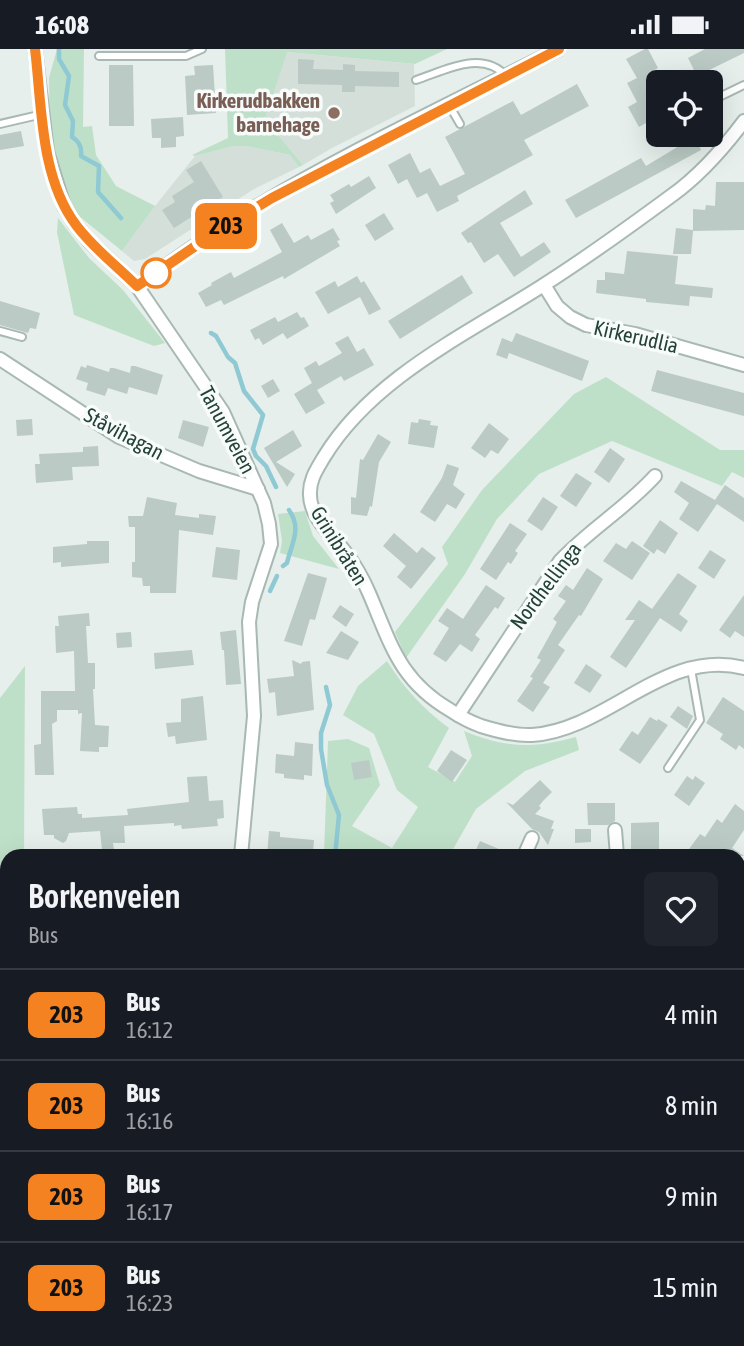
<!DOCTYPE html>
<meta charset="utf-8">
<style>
:root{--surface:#171b24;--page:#20242c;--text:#f1f3f6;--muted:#9ea1a6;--line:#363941}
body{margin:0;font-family:"Asap Condensed",sans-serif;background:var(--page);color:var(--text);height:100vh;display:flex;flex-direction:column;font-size:26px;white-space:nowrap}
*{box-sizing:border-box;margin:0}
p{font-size:23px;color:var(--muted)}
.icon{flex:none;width:38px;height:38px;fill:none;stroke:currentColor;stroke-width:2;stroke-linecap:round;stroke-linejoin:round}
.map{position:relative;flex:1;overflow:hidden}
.side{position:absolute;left:0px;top:800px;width:746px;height:499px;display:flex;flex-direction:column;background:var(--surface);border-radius:21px 21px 0 0;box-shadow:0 7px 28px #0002}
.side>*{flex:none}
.badge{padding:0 14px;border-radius:10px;font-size:24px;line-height:46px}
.tools{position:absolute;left:646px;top:21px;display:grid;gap:14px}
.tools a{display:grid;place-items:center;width:77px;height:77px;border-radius:10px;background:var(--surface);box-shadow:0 7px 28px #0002;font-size:35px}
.map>.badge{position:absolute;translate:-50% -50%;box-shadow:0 0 0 4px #fff}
.round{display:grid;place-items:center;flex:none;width:74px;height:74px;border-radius:10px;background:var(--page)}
.overview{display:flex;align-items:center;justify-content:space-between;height:119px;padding:0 28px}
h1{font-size:33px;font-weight:600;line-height:52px}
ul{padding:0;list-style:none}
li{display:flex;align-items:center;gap:21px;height:91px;padding:0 28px;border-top:2px solid var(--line)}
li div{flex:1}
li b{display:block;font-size:26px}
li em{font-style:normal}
li .badge{min-width:77px;font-weight:700;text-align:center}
.status{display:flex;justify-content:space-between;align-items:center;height:49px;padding:0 35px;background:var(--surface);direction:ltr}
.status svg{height:19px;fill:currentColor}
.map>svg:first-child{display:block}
</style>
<div class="status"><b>16:08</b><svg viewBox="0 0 49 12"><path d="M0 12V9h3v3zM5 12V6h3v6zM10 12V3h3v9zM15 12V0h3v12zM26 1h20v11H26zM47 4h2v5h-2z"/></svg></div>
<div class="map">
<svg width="744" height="1297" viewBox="0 0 744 1297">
<rect width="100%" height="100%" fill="#e6efeb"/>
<g fill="#d4dfda">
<polygon points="286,3 414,15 415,57 332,99 303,116 265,70"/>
<polygon points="234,97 246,97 290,106 299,118 254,140 145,210 134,212 122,202 155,157 195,107"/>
</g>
<g fill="#bfe0c8">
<polygon points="57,0 84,0 83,78 92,77 96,106 116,137 155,157 122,202 74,163 50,107 49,29"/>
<polygon points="225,0 447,0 415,15 287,3 265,70 303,116 299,118 290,106 246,97 234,97 195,107 192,106 228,89"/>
<polygon points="58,169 89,209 123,241 165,294 154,297 74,266 57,183"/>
<polygon points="606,328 720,401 744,401 744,429 732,423 722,437 612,392 539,425 497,470 465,525 406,609 395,583 448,515 442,498 482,441 574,345"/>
<polygon points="305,462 313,487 339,520 280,504 282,492 278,465"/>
<path d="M387,612C404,639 423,660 449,679L428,718L455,733L472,707L464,682C506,699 532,700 576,688L579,701L525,722L476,760L449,807H324L328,692L348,690L369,699L380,736L352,777L392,799L418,758L397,741L374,685L343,666L358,637Z"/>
<polygon points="25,617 24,807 7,807 7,874 0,877 0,649"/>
<polygon points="0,1152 7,1158 7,1254 0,1253"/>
<polygon points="739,1282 744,1284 744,1297 528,1297 530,1292 738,1292"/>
<polygon points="0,1292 26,1297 29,1292 91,1292 101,1297 0,1297"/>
<polygon points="410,1292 472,1292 473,1297 402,1297"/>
</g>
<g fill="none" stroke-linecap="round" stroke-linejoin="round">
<g stroke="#8ec9d4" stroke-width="4.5">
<path d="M59,0V10L69,27L65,56L73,72L72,88C79,92 82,99 81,107L99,117L98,143L121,169"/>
<polyline points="211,284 216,287 228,308 235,314 244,342 263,366 253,400 256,407 266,417 276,438"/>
<path d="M283,517L287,514C292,493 302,480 289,461"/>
<polyline points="270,542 277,527"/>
<polyline points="326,638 330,656 321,684 321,700 327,736 339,766 335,807"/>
<polyline points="443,1297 443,1292"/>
</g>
</g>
<g fill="#bbcac4">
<polygon points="645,0 648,0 658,19 649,24 658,41 658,43 650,48 658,67 639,78 628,58 637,53 627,34 637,29 626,10"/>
<polygon points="705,0 744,0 744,4 697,27 688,9"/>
<polygon points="298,10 314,11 313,20 343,21 343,15 355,16 355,22 399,23 399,38 355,37 355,43 342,43 342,36 298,35"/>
<polygon points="109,16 133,16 134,77 109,77"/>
<polygon points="213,16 216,64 187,66 185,27 195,26 194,17"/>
<polygon points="577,35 589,57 524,91 533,106 457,147 459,152 437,163 427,144 417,149 407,130 398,135 388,116 410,104 420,124 430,119 440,137 465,125 445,88 513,52 521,66"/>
<polygon points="183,68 184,87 176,88 176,98 161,99 161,89 152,89 151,70"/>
<polygon points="21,82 24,97 0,101 0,86"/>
<polygon points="694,86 701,101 576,169 565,151 641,109 646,117 684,94 682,90"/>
<polygon points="201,112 223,148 174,179 162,161 175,153 172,147 194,133 186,121"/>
<polygon points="369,127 376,139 336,165 330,154 334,152 330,146 349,135 351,138"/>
<polygon points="716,133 744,133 744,181 693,182 691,205 673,205 676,179 693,181 693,160 705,161 706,156 715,157"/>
<polygon points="525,141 533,155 500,174 521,208 544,193 551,203 514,228 498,205 484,214 471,193 468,194 461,184"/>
<polygon points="384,164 394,180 375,192 365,176"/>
<polygon points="282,174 294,194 308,186 311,191 333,179 340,191 337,192 340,197 284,230 283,227 224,256 221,251 206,258 198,244 212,236 211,234 231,223 234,229 282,203 270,181"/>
<polygon points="627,202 678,207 675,235 713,239 712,249 690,247 689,257 646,253 646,250 596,244 597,231 605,231 605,223 624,225"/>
<polygon points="462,226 473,244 400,290 388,272"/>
<polygon points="357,227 361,234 364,232 381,260 369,266 360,248 328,265 315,243 335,232 338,238"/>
<polygon points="0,252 40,264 36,280 30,279 28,284 0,276"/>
<polygon points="297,263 301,269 304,268 309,277 287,290 283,284 263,296 259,289 255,291 250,281 275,268 278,273"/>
<polygon points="516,284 589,312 582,332 509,304 507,310 496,306 502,289 512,293"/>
<polygon points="348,287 357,303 364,299 374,316 344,332 341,327 317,341 325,354 306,365 294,345 312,334 304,319 316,312 319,317 342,304 335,294"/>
<polygon points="87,316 109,323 110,319 114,319 130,324 131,317 135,317 163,326 157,346 129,338 127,345 108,339 105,347 86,341 88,334 76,330 81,317 86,319"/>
<polygon points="657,321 744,344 744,367 651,342"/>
<polygon points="273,330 280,342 268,349 261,337"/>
<polygon points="32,370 33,386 17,387 16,371"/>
<polygon points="419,370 431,372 430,376 438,377 434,399 408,395 411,373 418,374"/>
<polygon points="183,371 209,378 203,398 178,389"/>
<polygon points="489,374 509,390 498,405 491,401 485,409 471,399"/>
<polygon points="293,381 302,397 276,413 295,425 287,438 264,399"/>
<polygon points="378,385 391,393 379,413 372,458 370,457 367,467 351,465 351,448 356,449 360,410 363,411"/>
<polygon points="98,397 99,417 72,418 73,431 36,434 35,415 40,415 39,405 83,403 83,398"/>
<polygon points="610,399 625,410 609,434 594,423"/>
<polygon points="447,415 459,419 453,436 465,445 456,460 447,455 435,473 420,463 442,429"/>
<polygon points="576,424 592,434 576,458 560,447"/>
<polygon points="681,432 715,451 725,436 744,449 744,473 717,455 698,483 679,470 689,454 674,443"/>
<polygon points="147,448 177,454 175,466 199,469 199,465 216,467 213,486 179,481 176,544 150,544 150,537 143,537 142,529 132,528 132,513 135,513 135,478 129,478 128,467 143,467"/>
<polygon points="543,448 558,458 542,482 527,472"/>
<polygon points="660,471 678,484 665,505 657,500 654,505 643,497"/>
<polygon points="510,474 527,485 515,502 518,504 511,515 508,513 496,531 480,520"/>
<polygon points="394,484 417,504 422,498 436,509 411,540 397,528 406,517 383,497"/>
<polygon points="87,492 109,492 109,514 61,518 61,513 53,514 53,498 87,495"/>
<polygon points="632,492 650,504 632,531 603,512 616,494 626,500"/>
<polygon points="216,498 240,501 237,531 212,528"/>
<polygon points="710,501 726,511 714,530 698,519"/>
<polygon points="587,519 603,530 581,567 579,566 558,596 565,601 543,634 550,638 533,663 517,652 533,629 530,628 541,611 537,609 557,573 553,570 566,552 558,547 566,536 573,541"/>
<polygon points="308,524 327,529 315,571 310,570 302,597 284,592"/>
<polygon points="678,524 697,537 679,565 688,572 681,583 660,569 626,619 610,608 635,571 625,571 639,551 652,560"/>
<polygon points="486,536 505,549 498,560 495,558 475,586 480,590 472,603 460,595 446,613 433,605 449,579 438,572 447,559 463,570"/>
<polygon points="744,546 744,588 735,582 730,589 719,581"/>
<polygon points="340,556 354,565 346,578 332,568"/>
<polygon points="89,564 90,577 86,577 88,614 95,614 95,640 93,640 95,676 109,677 108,698 99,698 99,703 80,702 82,664 78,665 78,661 57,661 57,672 52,675 54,726 35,726 34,696 41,695 41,642 75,642 74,602 56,604 55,577 59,577 58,567"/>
<polygon points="236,581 241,635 226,636 224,601 222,601 220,583"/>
<polygon points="341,582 359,593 348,611 326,604"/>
<polygon points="131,583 132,598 117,599 116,584"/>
<polygon points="192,601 194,616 155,620 154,604"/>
<polygon points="292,611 301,615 302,613 310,612 314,661 277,667 275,643 269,644 267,630 294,627"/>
<polygon points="586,615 602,626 590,644 574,634"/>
<polygon points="203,647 207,691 176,695 175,687 168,688 166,674 181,673 181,650"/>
<polygon points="723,648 744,662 744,700 739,696 736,701 720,690 723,685 706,674"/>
<polygon points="678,657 693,667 687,680 670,668"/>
<polygon points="650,668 657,672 658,670 668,676 640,715 619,701 632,682 638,686"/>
<polygon points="295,693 313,695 312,727 304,726 304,731 284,729 284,725 275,724 276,705 294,707"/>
<polygon points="451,701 467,711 452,733 437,722"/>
<polygon points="369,711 372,728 354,731 351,714"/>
<polygon points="207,727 209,752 223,751 224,769 217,770 218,777 182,780 181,776 174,777 174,774 124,777 125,794 113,794 114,801 102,801 100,782 69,784 66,792 63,794 54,789 54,786 44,786 42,760 77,758 78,765 82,765 82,769 128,766 127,760 189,753 187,728"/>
<polygon points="687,727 693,731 695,727 705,734 689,757 674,746"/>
<polygon points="540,731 552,743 543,752 539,757 541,759 535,765 554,772 551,780 554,780 548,796 539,783 532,780 506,753 513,756"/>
<polygon points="587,754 615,754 615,772 608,776 588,776"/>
<polygon points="735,755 744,762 744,781 732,799 744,807 684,807 700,785 705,788 717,770 722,774"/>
<polygon points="659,773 659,807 631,807 631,774"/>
<polygon points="575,780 591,780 591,793 575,794"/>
<polygon points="269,782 280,783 280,788 314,791 313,804 305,804 304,807 267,807"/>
<polygon points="480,792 515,807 473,807"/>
</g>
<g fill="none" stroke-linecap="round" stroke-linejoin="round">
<defs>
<g id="service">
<polyline points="99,7 186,7 202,0"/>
<path d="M416,31C444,22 482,0 506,27"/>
<polyline points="711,52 744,36"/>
<polyline points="449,56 460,75"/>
<polyline points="0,75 43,65"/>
<polyline points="0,282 22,288"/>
<polyline points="668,719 700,671 691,620"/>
</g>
<g id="minor">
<polyline points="35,0 47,102 64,157 75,175 90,193 137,237 223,363 264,454 269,475 271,495 252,553 249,573 254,667 241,807"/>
<path d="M744,72C723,100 699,127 671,147C629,178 586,209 542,237C467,285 372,329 324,408C317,420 309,431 310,446C310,469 333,487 346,504C355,516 363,530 369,544C391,595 399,631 450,661C459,667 470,673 481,677C497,682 515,687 532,686C608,681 665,598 744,619"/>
<polyline points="544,236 557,257 570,268 586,276 635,285 744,316"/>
<path d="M137,237C165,218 192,198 220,180C328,112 445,57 559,0"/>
<polyline points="0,310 119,388 199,422 258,440"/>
<path d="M458,666L560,512C589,481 626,459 655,427"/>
<polyline points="615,781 617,807"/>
<polyline points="524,807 532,789"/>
<polyline points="738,1074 744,1071"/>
<polyline points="352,1297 352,1292"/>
</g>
</defs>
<use href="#service" stroke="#a8b8b2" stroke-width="10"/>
<use href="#minor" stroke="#a8b8b2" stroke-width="16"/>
<use href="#service" stroke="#fff" stroke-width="6"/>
<use href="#minor" stroke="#fff" stroke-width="12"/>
</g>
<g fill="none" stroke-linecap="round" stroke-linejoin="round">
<defs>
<path id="line" d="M35,0C42,57 40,128 76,176C93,199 117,217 137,237L219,181L272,149L559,0"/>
</defs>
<use href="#line" stroke="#fff" stroke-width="16"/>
<use href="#line" stroke="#f58220" stroke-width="10"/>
</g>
<circle fill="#8d6e63" stroke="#f7fbf9" stroke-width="2.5" cx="334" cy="64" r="7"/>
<circle fill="#fff" stroke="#f58220" stroke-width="3.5" cx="156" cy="224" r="14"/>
<g text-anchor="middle" stroke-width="7" stroke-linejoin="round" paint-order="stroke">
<g font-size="21" font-weight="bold" fill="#785e54" stroke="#f7fbf9" text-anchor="end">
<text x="320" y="59">Kirkerudbakken<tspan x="320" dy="24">barnehage</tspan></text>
</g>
<g font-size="21" fill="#24423a" stroke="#f7fbf9">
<text transform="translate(636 288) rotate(13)" y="7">Kirkerudlia</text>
<text transform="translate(227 381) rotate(62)" y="7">Tanumveien</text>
<text transform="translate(124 385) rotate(28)" y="7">Ståvihagan</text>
<text transform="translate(339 497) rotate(58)" y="7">Grinibråten</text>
<text transform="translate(546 537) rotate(-53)" y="7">Nordhellinga</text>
</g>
</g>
</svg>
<div class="tools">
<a><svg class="icon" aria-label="locate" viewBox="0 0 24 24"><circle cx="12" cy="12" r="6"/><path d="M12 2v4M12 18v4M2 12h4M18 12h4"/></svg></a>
</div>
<b class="badge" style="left:226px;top:177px;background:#f58220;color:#111">203</b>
<section class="side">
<div class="overview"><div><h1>Borkenveien</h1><p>Bus</p></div><a class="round"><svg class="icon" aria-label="heart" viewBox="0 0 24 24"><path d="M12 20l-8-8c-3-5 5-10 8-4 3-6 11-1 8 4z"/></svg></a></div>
<ul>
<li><span class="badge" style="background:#f58220;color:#111">203</span><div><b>Bus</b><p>16:12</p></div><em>4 min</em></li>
<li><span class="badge" style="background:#f58220;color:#111">203</span><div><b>Bus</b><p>16:16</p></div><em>8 min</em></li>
<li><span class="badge" style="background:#f58220;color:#111">203</span><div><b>Bus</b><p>16:17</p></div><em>9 min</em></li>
<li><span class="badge" style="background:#f58220;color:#111">203</span><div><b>Bus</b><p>16:23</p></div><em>15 min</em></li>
</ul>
</section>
</div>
